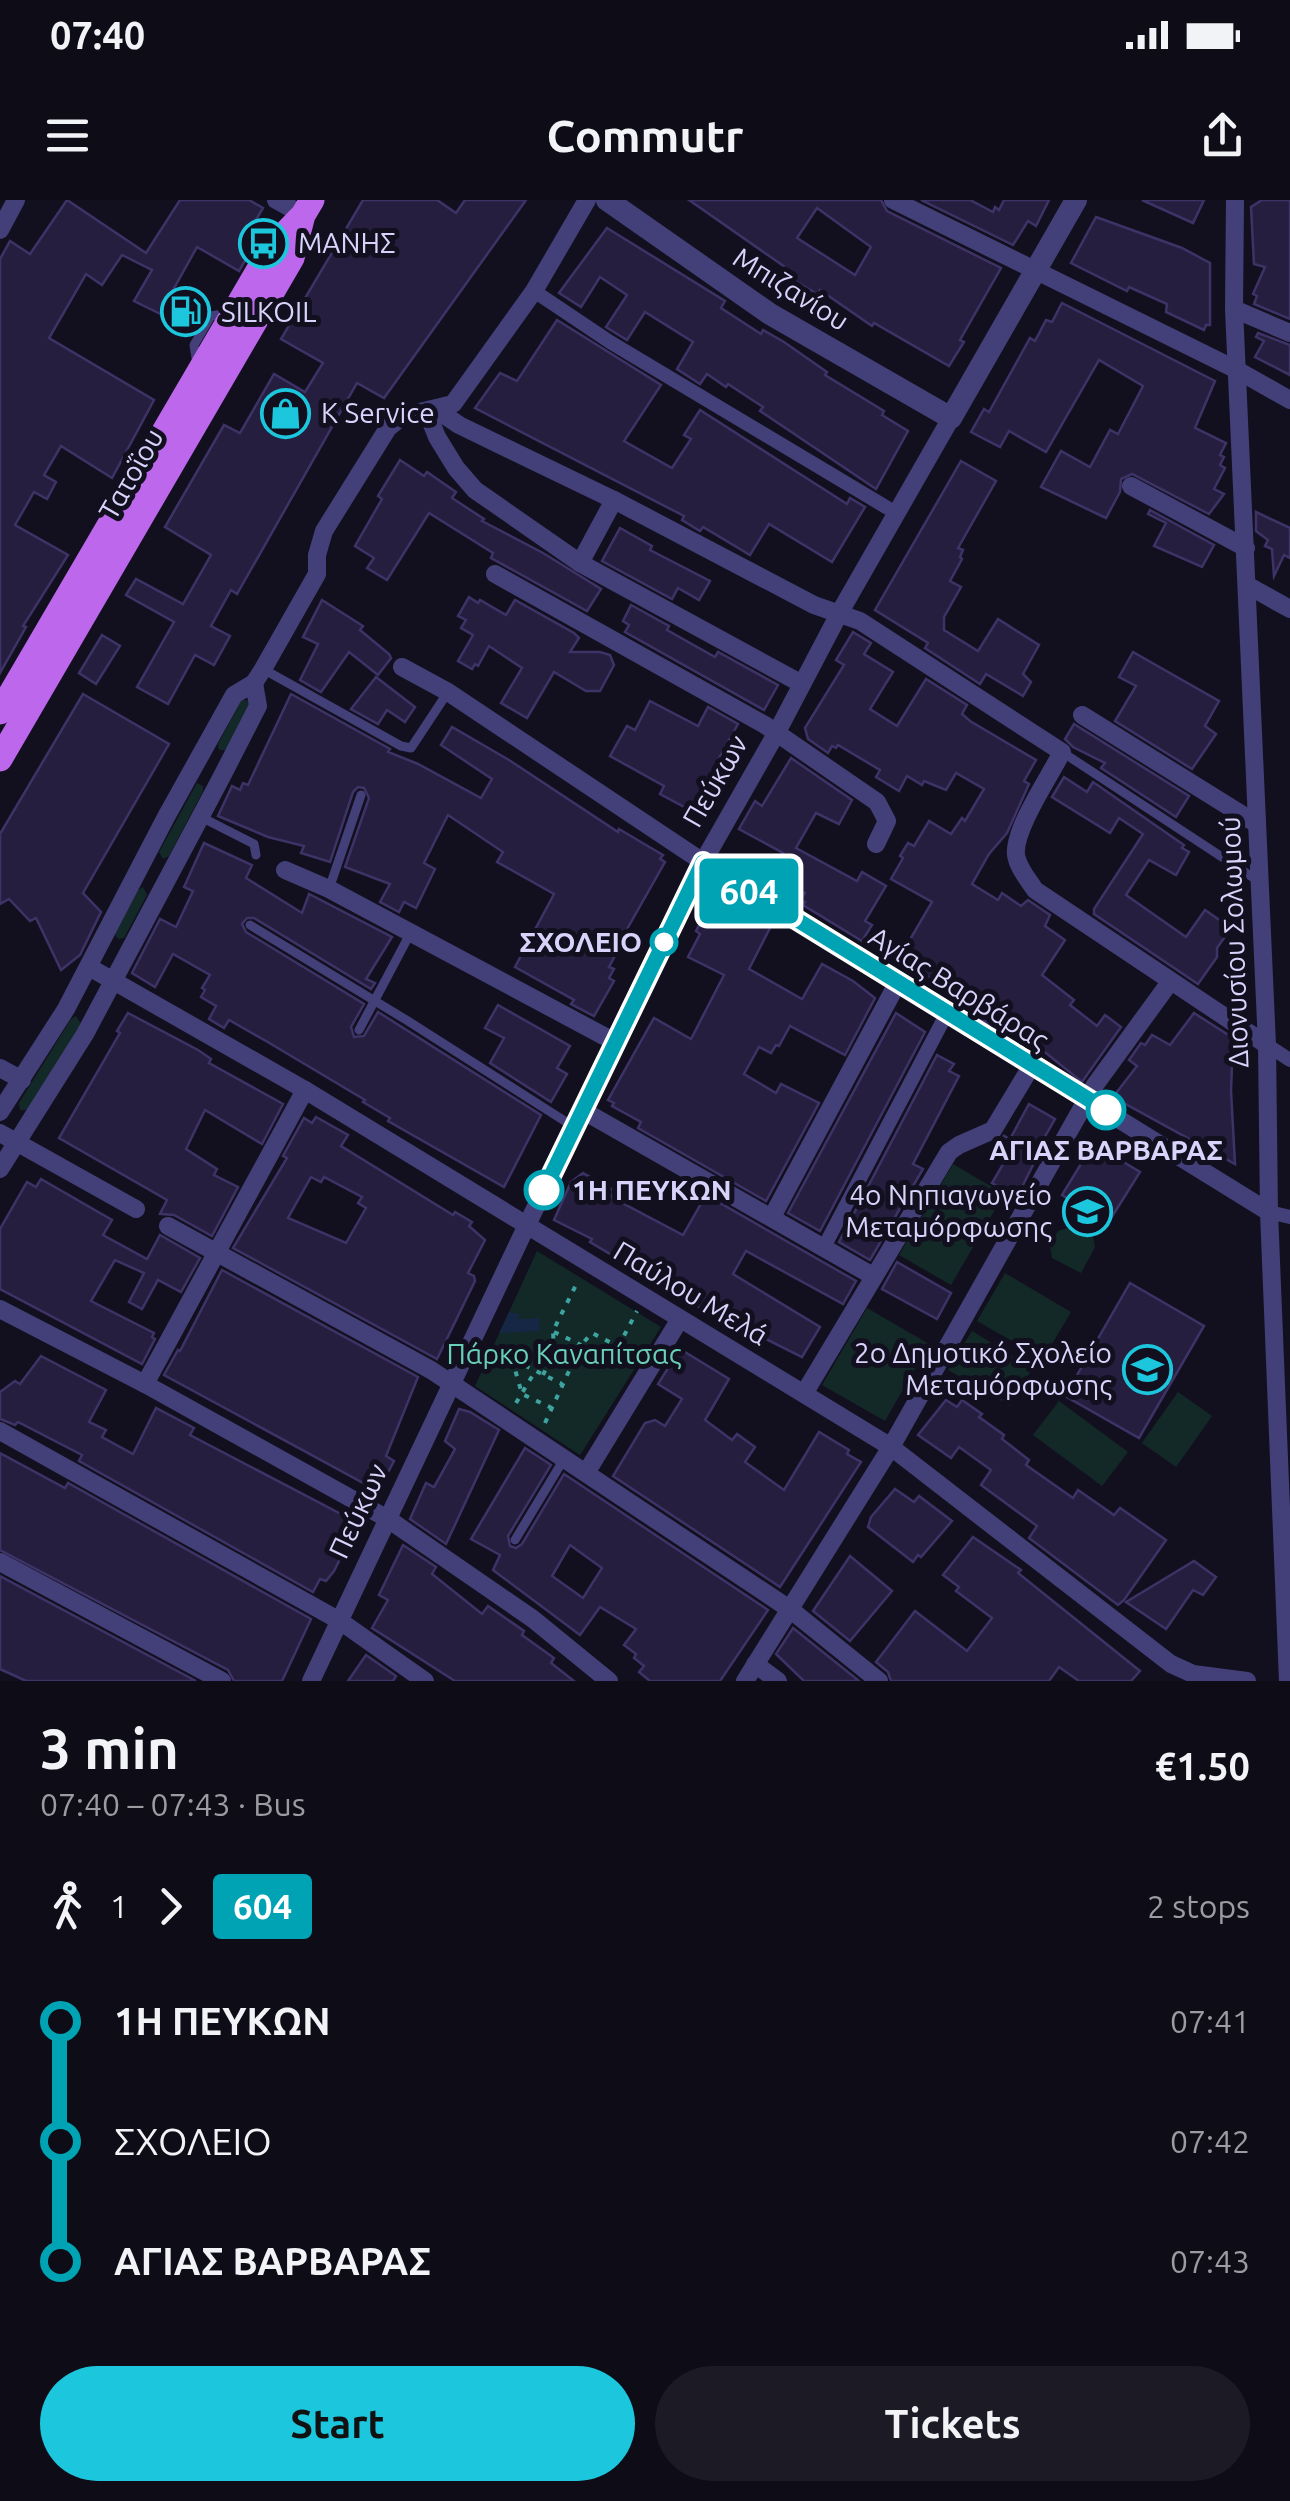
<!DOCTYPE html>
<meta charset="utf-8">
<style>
:root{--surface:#0e0c17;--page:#1c1a24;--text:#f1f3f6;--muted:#9b9ba1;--accent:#1cc7dd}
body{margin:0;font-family:Ubuntu,sans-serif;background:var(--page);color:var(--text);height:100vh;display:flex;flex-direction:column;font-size:38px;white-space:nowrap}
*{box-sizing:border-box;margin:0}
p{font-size:32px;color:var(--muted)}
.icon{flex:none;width:55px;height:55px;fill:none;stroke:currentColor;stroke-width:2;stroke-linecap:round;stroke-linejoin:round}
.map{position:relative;height:1481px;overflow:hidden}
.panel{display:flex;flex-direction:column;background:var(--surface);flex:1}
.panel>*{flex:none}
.badge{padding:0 20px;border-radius:8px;font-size:35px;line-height:65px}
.map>.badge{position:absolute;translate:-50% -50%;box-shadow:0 0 0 5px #fff}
.legs{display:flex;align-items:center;gap:15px;height:110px;padding:0 40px;font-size:32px}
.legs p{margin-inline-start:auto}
.summary{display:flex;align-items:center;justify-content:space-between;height:170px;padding:0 40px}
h1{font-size:55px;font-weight:700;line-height:75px}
.action{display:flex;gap:20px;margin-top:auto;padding:20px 40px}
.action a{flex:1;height:115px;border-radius:60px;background:var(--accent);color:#111;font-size:40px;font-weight:700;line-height:115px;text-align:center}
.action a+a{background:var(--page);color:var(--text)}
ul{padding:0 40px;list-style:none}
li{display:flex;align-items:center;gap:35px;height:120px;font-size:38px}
li i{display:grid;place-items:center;width:15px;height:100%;margin:0 12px;background:currentColor}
li i::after{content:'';width:25px;height:25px;margin:-12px;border:8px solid;border-radius:50%;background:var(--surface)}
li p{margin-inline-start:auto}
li:first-child i{background:linear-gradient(#0000 50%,currentColor 0)}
li:last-child i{background:linear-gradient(currentColor 50%,#0000 0)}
.status{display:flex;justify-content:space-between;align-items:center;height:70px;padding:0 50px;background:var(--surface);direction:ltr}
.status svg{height:28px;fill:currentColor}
header{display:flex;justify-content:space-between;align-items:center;height:130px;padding:0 40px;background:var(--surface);font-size:45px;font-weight:700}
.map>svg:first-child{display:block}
</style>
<div class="status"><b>07:40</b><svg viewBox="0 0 49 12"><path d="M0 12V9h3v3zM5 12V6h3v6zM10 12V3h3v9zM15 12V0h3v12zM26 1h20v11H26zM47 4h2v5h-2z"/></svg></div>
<header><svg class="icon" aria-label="menu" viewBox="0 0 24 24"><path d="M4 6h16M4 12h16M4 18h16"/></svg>Commutr<svg class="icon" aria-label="share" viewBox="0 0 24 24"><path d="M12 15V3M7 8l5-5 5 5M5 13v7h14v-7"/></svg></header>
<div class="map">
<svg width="1290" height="1481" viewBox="0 0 1290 1481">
<rect width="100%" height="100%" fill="#12101f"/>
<g fill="#132928">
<polygon points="247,500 250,506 226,550 219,550 218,544 241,501"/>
<polygon points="197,583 203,586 203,591 169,656 163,659 159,652"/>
<polygon points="143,687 147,695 124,738 118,739 115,734 138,690"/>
<polygon points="76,816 81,824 28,910 20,910 19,903 71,819"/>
<polygon points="953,964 1004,994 951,1085 899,1055"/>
<polygon points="1074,1026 1093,1037 1095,1047 1081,1073 1052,1058 1050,1045 1058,1031"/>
<polygon points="537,1051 661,1127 580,1255 475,1186"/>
<polygon points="1005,1073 1071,1112 1043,1159 977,1121"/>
<polygon points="867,1108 929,1144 885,1221 822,1185"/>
<polygon points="972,1131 1033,1168 1010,1206 948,1170"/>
<polygon points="1178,1192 1212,1216 1176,1267 1142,1243"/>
<polygon points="1059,1201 1128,1252 1102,1286 1033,1235"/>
</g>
<polygon fill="#152744" points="509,1112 519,1114 518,1119 539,1118 540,1131 499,1133"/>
<g fill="#251e3e" stroke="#3e3367" stroke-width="2.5" fill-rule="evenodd">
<polygon points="67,0 146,53 180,0 249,0 263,8 243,42 251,50 239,71 197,47 172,92 206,110 193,130 134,101 152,70 122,55 102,85 86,74 49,138 154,200 112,278 61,246 44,275 56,282 47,299 34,292 15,325 68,355 23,426 26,427 0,473 0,59 10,41 30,54"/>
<polygon points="363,0 437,0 456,13 465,0 526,0 384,198 357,183 237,394 231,390 211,426 230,436 214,465 195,455 168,504 137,487 174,422 126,395 136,379 183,404 211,355 165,327 224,225 240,233 274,174 305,192 323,163 281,139"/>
<path d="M689,0H881L887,11L1001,68L960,140L964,142L949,166L874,123L872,126L820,90L817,94L792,79L795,74ZM817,8L871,47L855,75L797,38Z"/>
<polygon points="921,0 970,0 993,12 995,7 999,10 1004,0 1049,0 1036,26 1028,21 1013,45"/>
<polygon points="1142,0 1204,0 1193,23"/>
<polygon points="1262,0 1290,0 1290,119 1254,104 1257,96 1253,94 1265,67 1254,64 1251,7"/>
<polygon points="1096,17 1182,48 1210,63 1210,125 1206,125 1204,130 1166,112 1167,104 1129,87 1127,91 1071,63"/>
<polygon points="607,28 725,101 721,108 761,134 763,130 784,142 827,172 825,175 884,211 882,215 908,231 876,289 760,211 763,207 728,184 726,187 707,174 700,184 677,169 693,142 645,112 627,140 606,127 627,95 600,77 581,107 559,93"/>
<polygon points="1062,103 1215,181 1195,228 1226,243 1220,255 1224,257 1220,265 1225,268 1214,289 1224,294 1209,314 1132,274 1121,279 1120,292 1106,318 1041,287 1061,251 1090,267 1110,230 1118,234 1143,186 1099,160 1046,252 1009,231 1000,247 971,232 984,209 989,212 1030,138 1035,141 1046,120 1052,122"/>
<polygon points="557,120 661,185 624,241 672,268 691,239 684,235 700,210 847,304 850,298 865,307 832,362 769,324 750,355 703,327 700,331 682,320 684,316 475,208 500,173 517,181"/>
<polygon points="1258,133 1290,145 1290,175 1255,157 1264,141 1256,137"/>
<polygon points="400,260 424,276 427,272 456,292 452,298 484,319 482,321 543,353 601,389 587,411 491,358 493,353 429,313 387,380 367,368 374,358 355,346 382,299 378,296"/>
<polygon points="961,261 996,281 958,348 963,350 960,357 962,359 950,381 961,387 944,417 944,430 978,451 998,419 1039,445 1023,474 1031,482 1023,496 986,474 980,484 925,448 928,443 875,410"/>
<polygon points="1150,310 1214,345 1202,367 1154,346 1166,323 1148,314"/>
<polygon points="1256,312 1290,328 1290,358 1284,355 1274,376 1272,349 1265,346 1268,340 1256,331"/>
<polygon points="620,328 652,346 650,350 710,381 699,400 678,388 672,399 602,361"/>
<polygon points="469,397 478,403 480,400 506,415 515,400 574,433 579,438 570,452 600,452 610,455 614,465 600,491 586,491 554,472 527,518 501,503 522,468 489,446 478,466 475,464 472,469 458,461 473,435 461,428 466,420 458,416"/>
<polygon points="322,400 363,426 360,430 389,454 391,458 378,475 349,452 321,492 300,480 318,444 303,437"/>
<polygon points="631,405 669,426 667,430 715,457 718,452 778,485 764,510 625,432 629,425 623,421"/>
<polygon points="853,432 871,443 864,454 893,472 870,509 897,526 926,479 967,505 962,514 970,521 1036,560 1024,581 1029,584 1007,633 989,654 972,684 998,700 1002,693 1021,706 1028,700 1050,715 1045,726 1065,740 1042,775 1074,800 1070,805 1097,826 1105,815 1121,827 1082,882 1010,824 1003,833 971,813 974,809 943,785 898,760 932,702 891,679 903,658 900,656 908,643 914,646 929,621 951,634 962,618 965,621 984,589 956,573 946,590 924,581 922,585 907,576 899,591 876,577 880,570 838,545 836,548 832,546 828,553 808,539 805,528 844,465 836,460"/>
<polygon points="102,435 120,446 96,484 79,473"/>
<polygon points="1133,452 1219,501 1205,526 1216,534 1192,569 1115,521 1136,486 1119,477"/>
<polygon points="376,477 415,507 405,522 387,510 378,524 351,509"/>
<polygon points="83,494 169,544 83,693 101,712 80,755 61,770 36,718 30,721 9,699 0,704 0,634"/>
<polygon points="291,494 390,549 388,552 418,564 481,598 492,579 441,545 452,527 509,560 618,632 619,629 663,655 660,659 665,662 622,738 624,739 609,767 614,769 609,778 614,781 594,816 571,804 574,800 515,767 554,694 497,662 503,652 448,615 424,663 435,669 416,708 404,702 399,712 380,702 390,684 345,667 369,598 364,588 358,587 353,592 330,662 301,653 304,646 268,637 218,616 232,586 240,590 243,583 248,585"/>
<polygon points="650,501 698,526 708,507 738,524 690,610 660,594 664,586 610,556 627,526 635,530"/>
<polygon points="1074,524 1189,596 1176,617 1101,568 1105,563 1073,547 1065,539"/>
<polygon points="791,558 852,600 839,624 816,613 796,648 857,681 862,672 886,686 865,721 872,725 862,741 803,705 805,702 801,700 805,693 771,673 783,653 739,629 755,601 762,606"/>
<polygon points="1064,577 1087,592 1093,582 1184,645 1182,648 1189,652 1176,675 1149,660 1126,695 1186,737 1205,710 1231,728 1217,748 1217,757 1198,784 1094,714 1094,709 1143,634 1119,618 1110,633 1052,597"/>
<polygon points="204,643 252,665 246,678 302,713 309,694 392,737 366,779 375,783 371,789 254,718 247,718 242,724 246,732 364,804 351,827 354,837 364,836 378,812 541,915 504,987 388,921 390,918 363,902 365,900 266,841 229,820 224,828 209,819 216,806 201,797 205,790 202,788 210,775 173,754 155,787 132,773 160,719 176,727 193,691 184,687"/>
<polygon points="713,699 771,726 749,769 802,799 822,764 853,781 875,798 845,855 790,826 779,846 776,845 771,853 759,847 744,874 776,893 781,884 819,903 766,1001 638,928 641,922 612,906 614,903 608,900 654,818 691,839 724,775 688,757 700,734 696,731"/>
<polygon points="498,805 570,846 557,868 567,874 551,902 490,863 504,838 485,828"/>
<polygon points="128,813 198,850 211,859 209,863 283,904 262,944 205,910 186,949 217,969 214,975 238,987 212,1036 174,1015 160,1014 167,1000 59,938 120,833 117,831"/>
<polygon points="896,813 925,832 820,1031 788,1013"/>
<polygon points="1194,813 1233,838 1231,891 1235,964 1113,897 1137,866 1129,860 1141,843 1145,845 1152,835 1170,845"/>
<polygon points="937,855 954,864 949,871 959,876 913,964 923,969 870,1060 839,1042"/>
<polygon points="1029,904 1055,919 1035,954 1038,955 1017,997 992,983 1005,961 993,954 1004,936 1010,939"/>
<path d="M316,917L348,935L341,946L453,1015L455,1012L472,1022L469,1026L485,1040L468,1073L474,1076L475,1081L437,1159L233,1048L287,958L283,956L304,918L312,923ZM311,977L321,982L324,977L362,997L358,1003L366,1008L346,1043L288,1018Z"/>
<polygon points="1093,944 1140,972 1108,1023 1062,995"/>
<polygon points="583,973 615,991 611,997 683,1035 706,995 856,1081 843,1104 746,1051 733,1074 820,1127 802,1157 762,1137 759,1143 590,1042 592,1039 554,1020 571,982"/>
<polygon points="41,979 112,1020 103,1035 147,1059 160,1035 200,1058 181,1092 158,1080 142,1109 129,1102 144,1073 115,1060 91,1101 154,1133 152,1137 155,1139 142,1164 0,1089 0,1029 27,982 36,987"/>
<polygon points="897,1062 951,1093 937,1119 882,1089"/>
<polygon points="222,1070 418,1177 386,1256 394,1261 378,1291 164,1175 178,1150 180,1151"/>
<polygon points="1130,1083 1204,1126 1139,1238 1065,1196"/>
<polygon points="680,1149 729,1179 705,1220 732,1240 737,1234 755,1247 745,1262 784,1290 819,1232 849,1250 847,1254 861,1262 780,1387 613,1276 645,1223 655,1220 665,1226 682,1199 658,1184"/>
<polygon points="41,1156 106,1190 89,1222 106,1230 102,1237 133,1254 156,1208 194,1228 190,1235 358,1323 334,1371 326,1381 320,1379 313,1392 79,1261 82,1255 18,1222 15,1225 0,1219 0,1192 15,1181 20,1184"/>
<polygon points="946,1200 957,1207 962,1200 982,1214 979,1217 1004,1235 1002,1239 1029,1260 1026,1265 1073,1298 1078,1290 1114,1315 1120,1308 1166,1340 1124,1400 1118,1405 1029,1338 1037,1326 981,1285 991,1270 959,1247 951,1258 918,1235"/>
<polygon points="459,1209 470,1212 499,1230 446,1344 410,1319 426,1283 434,1287 455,1249 445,1241"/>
<path d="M525,1248L551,1265L508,1336L510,1346L516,1348L522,1344L564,1274L768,1410L720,1481H650L639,1472L644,1466L634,1458L636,1454L624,1445L636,1429L600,1407L580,1435L493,1370L500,1355L471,1339ZM570,1345L602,1368L583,1398L552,1376Z"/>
<polygon points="0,1253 65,1288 68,1283 311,1419 282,1481 234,1481 228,1470 0,1350"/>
<polygon points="895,1289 914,1302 919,1296 952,1321 921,1357 918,1355 913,1362 868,1327 871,1317"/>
<polygon points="973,1337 1021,1370 1018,1373 1140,1471 1131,1481 1079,1481 1059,1467 1049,1481 891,1481 888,1472 876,1462 915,1411 967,1451 992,1418 956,1391 959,1387 943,1375"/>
<polygon points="403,1345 436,1367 432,1374 482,1414 488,1406 524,1431 522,1435 554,1458 551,1463 574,1481 455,1481 372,1428 388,1400 379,1395"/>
<polygon points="850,1356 892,1391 850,1441 813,1411"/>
<polygon points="1194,1361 1216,1377 1203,1395 1193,1390 1166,1429 1126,1402"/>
<polygon points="0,1376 196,1481 26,1481 0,1469"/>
<polygon points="793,1428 859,1481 804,1481 776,1454"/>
<polygon points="366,1455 396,1476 393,1481 348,1481"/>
</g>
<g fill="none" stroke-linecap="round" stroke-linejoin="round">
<g stroke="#3da4a0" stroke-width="4" stroke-dasharray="5 8" stroke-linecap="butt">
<polyline points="554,1132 581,1145"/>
<polyline points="618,1147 637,1111"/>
<polyline points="490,1148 562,1184"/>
<polyline points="512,1159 522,1194 552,1208"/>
<polyline points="543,1175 554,1152 553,1131 578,1081"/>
<polyline points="516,1203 534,1173"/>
<polyline points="545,1223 581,1145 592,1133 635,1155"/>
</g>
<g stroke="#434079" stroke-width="9">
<polyline points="197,164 194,145 211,116 228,113"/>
<polyline points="263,469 401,546 411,548 448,492"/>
<polyline points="1062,552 1260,682"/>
<polyline points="199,616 254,644 256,655"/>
<polyline points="329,689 361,595"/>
<polyline points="250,725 408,821 574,927"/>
<polyline points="359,830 411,732"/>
<polyline points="515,1340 564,1259"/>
</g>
<g stroke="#434079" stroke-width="14">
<polyline points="534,91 610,142 896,313"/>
<polyline points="1267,845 1290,860"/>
<polyline points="1269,1012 1290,1017"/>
<polyline points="824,1047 947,813"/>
</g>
<g stroke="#434079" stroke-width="18">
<polyline points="276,0 303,15"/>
<polyline points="893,0 1237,170 1290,200"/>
<polyline points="1235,0 1234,109 1267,845 1269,1012 1288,1481"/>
<polyline points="0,30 16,0"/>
<polyline points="1234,109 1290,133"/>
<path d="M437,210L459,225L614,300L814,405L860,421L1062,552C1050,576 1013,630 1016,655C1018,668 1028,679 1035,690L1267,845"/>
<polyline points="427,212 437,237 456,268 475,290 580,363 802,484"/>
<polyline points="1131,286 1246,348"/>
<polyline points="580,363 614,300"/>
<polyline points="495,374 765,525 877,602 887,621 876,644"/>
<polyline points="1247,385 1290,409"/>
<polyline points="402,467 448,492 703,662 1269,1012"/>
<polyline points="1082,515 1257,624"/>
<polyline points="285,670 329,689 615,842"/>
<polyline points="89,767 305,890 891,1247 1171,1464 1193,1474 1247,1481"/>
<polyline points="0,868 22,880"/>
<polyline points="582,910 873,1076"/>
<polyline points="0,912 66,809 166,617 234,495 254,483 263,469 317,374 317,355 324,331 388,228 403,216 453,204 534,91 587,0"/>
<polyline points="0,933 136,1009"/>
<polyline points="0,969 85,834 220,580 258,506 254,483"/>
<polyline points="772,1017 898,782"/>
<polyline points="168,1026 431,1170 791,1410 879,1481"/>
<polyline points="0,1109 145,1184 388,1319 533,1419 609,1481"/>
<polyline points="145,1184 305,890"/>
<polyline points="805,1192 949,952 959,945 993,930 1032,865"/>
<polyline points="0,1231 340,1421 425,1481"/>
<polyline points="586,1273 680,1119"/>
<polyline points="0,1362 222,1481"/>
<polyline points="755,1464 778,1481"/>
<polyline points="311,1481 526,1027 703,662 777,532 840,412 951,218"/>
<polyline points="745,1481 891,1247 1095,885 1170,782"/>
</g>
<polyline stroke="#434079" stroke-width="22" points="607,0 770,114 951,218 1076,0"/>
<g stroke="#bd68ec" stroke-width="25">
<polyline points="0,512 272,47 300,18"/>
<polyline points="0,559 292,58 303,15 312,0"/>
</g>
</g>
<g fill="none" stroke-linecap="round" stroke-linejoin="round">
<defs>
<polyline id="line-1" points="544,990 703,662 1106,910"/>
</defs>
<use href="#line-1" stroke="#fff" stroke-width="22"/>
<use href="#line-1" stroke="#00a3b4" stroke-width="15"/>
</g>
<defs>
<symbol id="bus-ring" viewBox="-11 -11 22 22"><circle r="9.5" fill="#12101f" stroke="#1cc7dd" stroke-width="1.5"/><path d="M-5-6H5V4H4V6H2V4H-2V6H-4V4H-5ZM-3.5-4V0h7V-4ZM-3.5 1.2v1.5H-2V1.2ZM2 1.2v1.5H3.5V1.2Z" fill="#1cc7dd"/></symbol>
<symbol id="fuel-ring" viewBox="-11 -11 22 22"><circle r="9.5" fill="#12101f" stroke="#1cc7dd" stroke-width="1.5"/><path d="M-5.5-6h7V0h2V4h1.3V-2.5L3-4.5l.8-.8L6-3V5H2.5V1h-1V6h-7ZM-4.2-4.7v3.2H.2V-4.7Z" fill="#1cc7dd"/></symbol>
<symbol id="shop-ring" viewBox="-11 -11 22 22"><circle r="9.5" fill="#12101f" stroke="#1cc7dd" stroke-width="1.5"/><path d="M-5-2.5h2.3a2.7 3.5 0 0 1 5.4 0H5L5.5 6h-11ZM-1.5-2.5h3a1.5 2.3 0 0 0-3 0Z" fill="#1cc7dd"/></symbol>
<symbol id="school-ring" viewBox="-11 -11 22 22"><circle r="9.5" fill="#12101f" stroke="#1cc7dd" stroke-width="1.5"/><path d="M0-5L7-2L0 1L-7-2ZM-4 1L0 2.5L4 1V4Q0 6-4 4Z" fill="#1cc7dd"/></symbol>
</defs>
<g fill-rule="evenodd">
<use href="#bus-ring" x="236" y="16" width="55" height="55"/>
<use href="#fuel-ring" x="158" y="84" width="55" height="55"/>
<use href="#shop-ring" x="258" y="186" width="55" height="55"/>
<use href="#school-ring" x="1060" y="984" width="55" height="55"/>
<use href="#school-ring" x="1120" y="1142" width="55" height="55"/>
</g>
<g fill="#fff" stroke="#00a3b4" stroke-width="5">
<circle cx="664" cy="742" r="12"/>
<circle cx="1106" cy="910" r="18"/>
<circle cx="544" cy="990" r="18"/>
</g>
<g text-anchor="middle" stroke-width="10" stroke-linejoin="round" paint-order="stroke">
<g font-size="28" fill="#d8d3fa" stroke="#12101f" text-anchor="start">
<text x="298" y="53">ΜΑΝΗΣ</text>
<text x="221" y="122">SILKOIL</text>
<text x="321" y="223">K Service</text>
<text x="1052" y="1005" text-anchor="end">4ο Νηπιαγωγείο<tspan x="1052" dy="32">Μεταμόρφωσης</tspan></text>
<text x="1112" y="1163" text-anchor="end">2ο Δημοτικό Σχολείο<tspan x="1112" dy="32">Μεταμόρφωσης</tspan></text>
</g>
<g font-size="28" fill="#d8d3fa" stroke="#12101f">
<text transform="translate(791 89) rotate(32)" y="10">Μπιζανίου</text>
<text transform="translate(131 274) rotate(-60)" y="10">Τατοΐου</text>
<text transform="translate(715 581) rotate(-60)" y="10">Πεύκων</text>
<text transform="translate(1234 742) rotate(-92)" y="10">Διονυσίου Σολωμού</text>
<text transform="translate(959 788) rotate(32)" y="10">Αγίας Βαρβάρας</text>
<text transform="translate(691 1093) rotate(31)" y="10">Παύλου Μελά</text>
<text transform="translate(358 1311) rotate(-65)" y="10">Πεύκων</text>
</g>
<g font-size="28" font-weight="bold" fill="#d8d3fa" stroke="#12101f" text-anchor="end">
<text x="642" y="752">ΣΧΟΛΕΙΟ</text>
<text x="1106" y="960" text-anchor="middle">ΑΓΙΑΣ ΒΑΡΒΑΡΑΣ</text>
<text x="572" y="1000" text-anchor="start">1Η ΠΕΥΚΩΝ</text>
</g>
<g font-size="28" fill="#69d0b8" stroke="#12101f">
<text x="564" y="1164">Πάρκο Καναπίτσας</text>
</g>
</g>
</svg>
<b class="badge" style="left:749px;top:691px;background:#00a3b4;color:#fff">604</b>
</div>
<section class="panel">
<div class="summary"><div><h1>3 min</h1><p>07:40 – 07:43 · Bus</p></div><b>€1.50</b></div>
<div class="legs"><svg class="icon" aria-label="walk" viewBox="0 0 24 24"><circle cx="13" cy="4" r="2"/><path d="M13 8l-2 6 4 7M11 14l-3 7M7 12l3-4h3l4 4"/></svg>1<svg class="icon" aria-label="forward" viewBox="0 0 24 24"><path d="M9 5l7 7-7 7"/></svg><b class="badge" style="background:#00a3b4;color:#fff">604</b><p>2 stops</p></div>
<ul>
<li><i style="color:#00a3b4"></i><b>1Η ΠΕΥΚΩΝ</b><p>07:41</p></li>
<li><i style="color:#00a3b4"></i><span>ΣΧΟΛΕΙΟ</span><p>07:42</p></li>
<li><i style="color:#00a3b4"></i><b>ΑΓΙΑΣ ΒΑΡΒΑΡΑΣ</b><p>07:43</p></li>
</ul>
<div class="action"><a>Start</a><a>Tickets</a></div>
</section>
